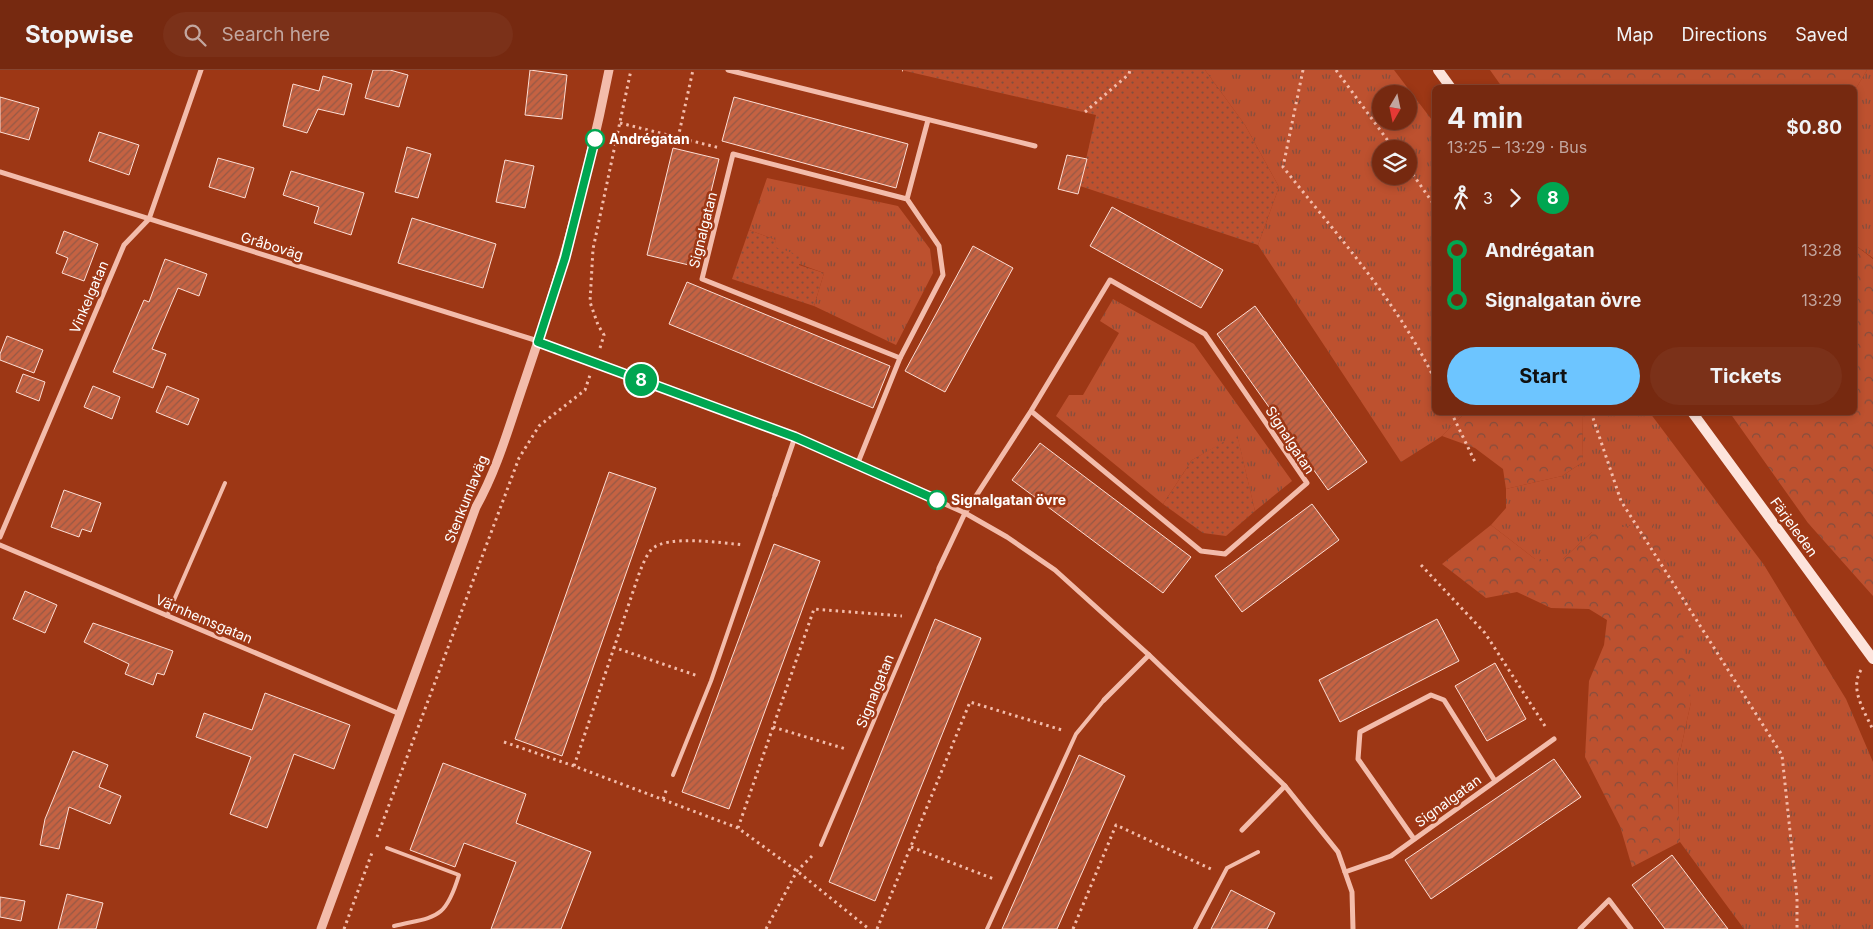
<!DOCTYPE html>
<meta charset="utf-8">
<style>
:root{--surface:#762910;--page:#7b3119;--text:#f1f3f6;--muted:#c2a69f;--line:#874530;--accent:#6dc5ff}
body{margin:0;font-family:Inter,sans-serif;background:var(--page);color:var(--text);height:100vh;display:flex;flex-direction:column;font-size:19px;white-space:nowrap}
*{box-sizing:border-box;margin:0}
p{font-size:16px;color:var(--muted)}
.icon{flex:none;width:28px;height:28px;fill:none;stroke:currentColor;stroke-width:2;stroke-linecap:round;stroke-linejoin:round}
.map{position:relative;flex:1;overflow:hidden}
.side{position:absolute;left:1432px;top:15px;width:425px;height:330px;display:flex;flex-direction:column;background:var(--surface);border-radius:8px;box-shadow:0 2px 8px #0003,0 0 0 1px var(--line)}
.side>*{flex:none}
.badge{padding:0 10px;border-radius:16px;font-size:18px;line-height:32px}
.needle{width:32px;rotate:189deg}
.fabs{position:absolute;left:1372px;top:15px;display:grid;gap:10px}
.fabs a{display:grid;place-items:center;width:45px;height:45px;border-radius:50%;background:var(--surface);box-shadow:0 2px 8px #0003,0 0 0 1px var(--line);font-size:25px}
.map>.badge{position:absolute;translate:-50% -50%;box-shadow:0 0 0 2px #fff}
.legs{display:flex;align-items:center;gap:8px;height:55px;padding:0 15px;font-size:16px}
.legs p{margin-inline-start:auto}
.summary{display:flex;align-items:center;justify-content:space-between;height:85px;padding:0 15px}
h1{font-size:28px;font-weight:700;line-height:38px}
.button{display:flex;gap:10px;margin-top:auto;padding:10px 15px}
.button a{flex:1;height:58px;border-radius:30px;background:var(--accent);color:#111;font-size:20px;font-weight:700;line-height:58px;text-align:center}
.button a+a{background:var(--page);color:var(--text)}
ul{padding:0 15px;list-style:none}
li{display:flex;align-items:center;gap:18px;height:50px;font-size:19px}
li i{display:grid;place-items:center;width:8px;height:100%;margin:0 6px;background:currentColor}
li i::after{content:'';width:12px;height:12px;margin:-6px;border:4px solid;border-radius:50%;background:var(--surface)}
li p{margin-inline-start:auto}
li:first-child i{background:linear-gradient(#0000 50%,currentColor 0)}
li:last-child i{background:linear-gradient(currentColor 50%,#0000 0)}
header{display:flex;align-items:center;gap:30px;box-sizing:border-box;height:70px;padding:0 25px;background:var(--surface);border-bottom:1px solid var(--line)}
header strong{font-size:24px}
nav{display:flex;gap:28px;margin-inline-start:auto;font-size:18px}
.search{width:350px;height:45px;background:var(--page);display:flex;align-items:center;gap:12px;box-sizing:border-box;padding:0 18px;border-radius:28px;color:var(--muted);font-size:19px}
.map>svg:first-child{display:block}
</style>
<header>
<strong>Stopwise</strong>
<div class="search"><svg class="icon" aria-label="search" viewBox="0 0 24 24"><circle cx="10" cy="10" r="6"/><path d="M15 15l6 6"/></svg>Search here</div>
<nav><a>Map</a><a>Directions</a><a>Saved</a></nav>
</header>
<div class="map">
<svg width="1873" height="859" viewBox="0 0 1873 859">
<defs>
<pattern id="grass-tufts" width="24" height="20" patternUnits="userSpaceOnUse" patternTransform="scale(1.25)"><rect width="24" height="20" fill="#bd512f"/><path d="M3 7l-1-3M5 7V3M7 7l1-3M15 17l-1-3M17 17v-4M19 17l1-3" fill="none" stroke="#844e3e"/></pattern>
<pattern id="forest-crowns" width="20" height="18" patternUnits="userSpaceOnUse" patternTransform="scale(1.25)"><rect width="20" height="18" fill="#bd512f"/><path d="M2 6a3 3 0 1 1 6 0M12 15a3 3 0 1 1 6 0" fill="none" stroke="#844e3e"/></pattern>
<pattern id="park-dots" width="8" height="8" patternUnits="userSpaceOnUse" patternTransform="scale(1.25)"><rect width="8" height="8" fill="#bd512f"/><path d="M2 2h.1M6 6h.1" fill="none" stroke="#844e3e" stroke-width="1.8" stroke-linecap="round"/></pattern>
<pattern id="building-hatch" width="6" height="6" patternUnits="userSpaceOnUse" patternTransform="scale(1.25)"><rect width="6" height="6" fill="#c56242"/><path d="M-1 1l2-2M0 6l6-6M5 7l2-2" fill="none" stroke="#955946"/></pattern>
</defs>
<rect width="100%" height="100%" fill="#9d3715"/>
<g fill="url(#grass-tufts)" fill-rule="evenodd">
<path d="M1205,0H1394L1435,54V342L1465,343L1442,366L1401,392L1258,175L1279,117L1245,55ZM1381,24H1409V51H1381ZM1381,79H1409V106H1381Z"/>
<polygon points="1867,0 1873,0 1873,188 1855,175 1855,20"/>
<polygon points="767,108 898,136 930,179 933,203 896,275 814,236 824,203 799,194 774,177 776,170 749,160"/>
<polygon points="1113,229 1194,274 1292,411 1255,441 1237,365 1192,390 1163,434 1056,346 1069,325 1083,325 1119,263 1100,251"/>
<polygon points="1581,343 1650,343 1764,495 1846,629 1873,692 1873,859 1744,859 1680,772 1677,696 1691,632 1592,462 1563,489 1535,489 1491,455 1506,438 1506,419 1562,406 1583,392 1582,344"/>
</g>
<g fill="url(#forest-crowns)">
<polygon points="1490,0 1867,0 1855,20 1855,18 1502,17"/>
<polygon points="1855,175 1873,189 1873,526 1808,453 1730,343 1855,342"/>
<polygon points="1465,343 1581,343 1582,344 1583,392 1562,406 1506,419 1503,399 1475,378 1442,366"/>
<polygon points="1653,452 1680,538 1691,632 1677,696 1680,772 1632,797 1620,756 1585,687 1589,611 1604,575 1607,550 1589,539 1551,538 1517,522 1486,528 1442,494 1491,455 1535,489 1563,489 1592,462"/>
</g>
<g fill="url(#park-dots)">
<polygon points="901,0 1205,0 1245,55 1279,117 1258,175 1080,116 1096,45"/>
<polygon points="749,160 776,170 775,177 802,186 799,195 824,203 814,236 732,209"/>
<polygon points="1237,364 1255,441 1226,466 1203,463 1163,434 1192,390"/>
</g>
<g fill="url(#building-hatch)" stroke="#fdddd3">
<polygon points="373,0 390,0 408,5 399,37 365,28"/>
<polygon points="530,0 567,5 562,49 525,45"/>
<polygon points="323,6 352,14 344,45 318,39 307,63 283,56 293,14 319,21"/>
<polygon points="0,27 39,38 29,70 0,62"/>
<polygon points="734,27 908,74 896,118 722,71"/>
<polygon points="99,62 139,75 129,105 89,91"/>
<polygon points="407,77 431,84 418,128 395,122"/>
<polygon points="673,78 719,89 693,196 647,185"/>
<polygon points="1067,85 1087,89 1078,124 1058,119"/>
<polygon points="218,88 254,98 245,128 209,117"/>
<polygon points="505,90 534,96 525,138 496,132"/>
<polygon points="291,101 364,123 351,165 314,153 319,137 283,125"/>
<polygon points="1112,137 1223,200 1201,238 1090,176"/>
<polygon points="412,148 496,174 483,218 398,193"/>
<polygon points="64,161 98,174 84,211 62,203 68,188 56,183"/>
<polygon points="973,176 1013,198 945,322 905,301"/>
<polygon points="165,189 207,204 199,226 178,218 152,279 166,284 153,318 113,302 144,230 149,232"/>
<polygon points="687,212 890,296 873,338 669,254"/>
<polygon points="1255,236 1367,392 1328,420 1217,264"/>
<polygon points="7,266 43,280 34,303 0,290 0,284"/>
<polygon points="23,304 45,312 39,331 16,322"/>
<polygon points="93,316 120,327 112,349 84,337"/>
<polygon points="167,316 199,329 188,355 156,342"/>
<polygon points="1040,373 1191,487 1163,523 1012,410"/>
<polygon points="609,402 656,418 562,686 515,669"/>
<polygon points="64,420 101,433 91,462 82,459 79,467 51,457"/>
<polygon points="1312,434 1339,470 1242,542 1215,506"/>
<polygon points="774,474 820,491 729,739 682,722"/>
<polygon points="25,521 57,535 45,563 13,549"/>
<polygon points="935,549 981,568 875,831 829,812"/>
<polygon points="1437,549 1459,591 1340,652 1319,610"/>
<polygon points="93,553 173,581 164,605 157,603 153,615 125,604 129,594 84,572"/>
<polygon points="1495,593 1526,649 1487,671 1455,616"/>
<polygon points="265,623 350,655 334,699 294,684 267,758 230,744 251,687 196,667 204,643 252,660"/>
<polygon points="73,681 108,695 99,717 121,726 110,754 69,737 59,779 40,775 45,749"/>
<polygon points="1079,685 1125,706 1057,859 1002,859"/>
<polygon points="1554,689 1581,727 1431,829 1405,790"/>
<polygon points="443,693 526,724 516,753 591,782 561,859 491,859 516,792 464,773 455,797 410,780"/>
<polygon points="1672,785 1728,859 1665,859 1632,815"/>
<polygon points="1231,820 1275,843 1267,859 1211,859"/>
<polygon points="67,824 103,833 96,859 58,859"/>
<polygon points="0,827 25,831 21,851 0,847"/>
</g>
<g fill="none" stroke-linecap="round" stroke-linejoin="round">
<g stroke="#f3bcab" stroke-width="3" stroke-dasharray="2.5 4" stroke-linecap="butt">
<polyline points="902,0 903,0"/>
<path d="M1303,0L1283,97C1337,165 1397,231 1435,310"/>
<polyline points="1336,0 1394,79"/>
<polyline points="1085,42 1129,4 1130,0"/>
<polyline points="620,53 720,78"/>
<polyline points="678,68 693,0"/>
<polyline points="1409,99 1435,136"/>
<polyline points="600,278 604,265 598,255 590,232 593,179 631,0"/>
<polyline points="1451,342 1475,392"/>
<polyline points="1591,342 1621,431 1782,685 1797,828 1797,859"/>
<polyline points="1421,495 1485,563 1545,656"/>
<polyline points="613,577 698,606"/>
<path d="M1861,600C1849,619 1865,642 1873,660"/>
<polyline points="773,657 846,679"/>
<polyline points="504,672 574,696 738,758 797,801 869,859"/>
<path d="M574,696L640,501C643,494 646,486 651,480C665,464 723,473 744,475"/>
<polyline points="663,729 667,718"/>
<polyline points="738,758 814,539 902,546"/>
<polyline points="377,767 519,388 539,356 585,320 590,305"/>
<polyline points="911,777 994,809"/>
<polyline points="344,859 373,780"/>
<polyline points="766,859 797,801 812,786"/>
<polyline points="877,859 970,632 1062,660"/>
<polyline points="1073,859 1116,755 1211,799"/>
</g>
<g stroke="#f3bcab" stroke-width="4">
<polyline points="167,546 225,413"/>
<polyline points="673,705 711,611 775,425"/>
<polyline points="821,775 939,498"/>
<path d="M387,778L459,805C445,851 436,846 394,856"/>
<polyline points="987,859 1076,664 1104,630"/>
<polyline points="1195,859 1227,798 1258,782"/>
</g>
<g stroke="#f3bcab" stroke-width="5">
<polyline points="728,0 1035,76"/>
<polyline points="0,102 538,271 795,367 965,443 1007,467 1055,500 1149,585 1285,716 1338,782 1352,822 1353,859"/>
<polyline points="907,129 733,84 702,209 900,288 943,205 939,176 907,129 928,50"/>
<polyline points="857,395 900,288"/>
<polyline points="775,425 795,367"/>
<polyline points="0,467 124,175 149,149 201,0"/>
<polyline points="0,475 400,644"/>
<polyline points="939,498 965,443 1031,341 1110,210 1205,264 1307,413 1225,484 1201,481 1031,341"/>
<polyline points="1104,630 1149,585"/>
<polyline points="1242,760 1285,716"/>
<polyline points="1414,769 1358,689 1360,662 1431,625 1444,630 1495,711"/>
<polyline points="1345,802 1391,786 1554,669"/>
<polyline points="1580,859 1609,830 1631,859"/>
</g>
<path stroke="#f3bcab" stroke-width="9" d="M321,859L476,437C498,398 510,353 525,310C560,208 588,106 609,0"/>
<g stroke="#fde3db" stroke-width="10">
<polyline points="1438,0 1451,18"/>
<polyline points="1692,342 1873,589"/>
</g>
</g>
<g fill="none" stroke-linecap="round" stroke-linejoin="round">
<defs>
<polyline id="line-1" points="595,69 565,188 538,272 795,367 937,430"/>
</defs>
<use href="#line-1" stroke="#fff" stroke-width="11"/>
<use href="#line-1" stroke="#00a651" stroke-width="8"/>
</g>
<g fill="#fff" stroke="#00a651" stroke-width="2.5">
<circle cx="595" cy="69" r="9"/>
<circle cx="937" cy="430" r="9"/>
</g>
<g text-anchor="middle" stroke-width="5" stroke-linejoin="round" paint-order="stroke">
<g font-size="14" font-weight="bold" fill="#fff" stroke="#9d3715" text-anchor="start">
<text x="609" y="74">Andrégatan</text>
<text x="951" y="435">Signalgatan övre</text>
</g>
<g font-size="14" fill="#fff" stroke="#9d3715">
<text transform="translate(703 160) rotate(-76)" y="5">Signalgatan</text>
<text transform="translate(272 176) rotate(17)" y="5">Gråboväg</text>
<text transform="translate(89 227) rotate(-67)" y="5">Vinkelgatan</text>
<text transform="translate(1290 370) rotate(57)" y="5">Signalgatan</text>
<text transform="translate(466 429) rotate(-68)" y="5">Stenkumlaväg</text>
<text transform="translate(1794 457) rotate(54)" y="5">Färjeleden</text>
<text transform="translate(204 549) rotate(23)" y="5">Värnhemsgatan</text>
<text transform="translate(875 621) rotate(-68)" y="5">Signalgatan</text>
<text transform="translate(1448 731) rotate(-36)" y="5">Signalgatan</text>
</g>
</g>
</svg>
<div class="fabs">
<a><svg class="needle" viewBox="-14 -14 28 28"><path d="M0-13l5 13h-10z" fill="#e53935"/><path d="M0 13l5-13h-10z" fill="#c2a69f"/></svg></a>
<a><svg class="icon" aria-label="layers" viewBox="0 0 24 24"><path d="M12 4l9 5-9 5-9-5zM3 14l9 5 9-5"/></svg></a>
</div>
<b class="badge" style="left:641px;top:310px;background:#00a651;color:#fff">8</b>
<section class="side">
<div class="summary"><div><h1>4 min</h1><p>13:25 – 13:29 · Bus</p></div><b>$0.80</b></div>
<div class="legs"><svg class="icon" aria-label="walk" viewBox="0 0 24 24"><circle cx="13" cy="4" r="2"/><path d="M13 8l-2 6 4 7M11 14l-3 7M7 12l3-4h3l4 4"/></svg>3<svg class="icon" aria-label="forward" viewBox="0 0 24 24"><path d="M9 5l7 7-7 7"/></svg><b class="badge" style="background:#00a651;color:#fff">8</b></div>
<ul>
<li><i style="color:#00a651"></i><b>Andrégatan</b><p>13:28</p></li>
<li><i style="color:#00a651"></i><b>Signalgatan övre</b><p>13:29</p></li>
</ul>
<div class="button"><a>Start</a><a>Tickets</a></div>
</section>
</div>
